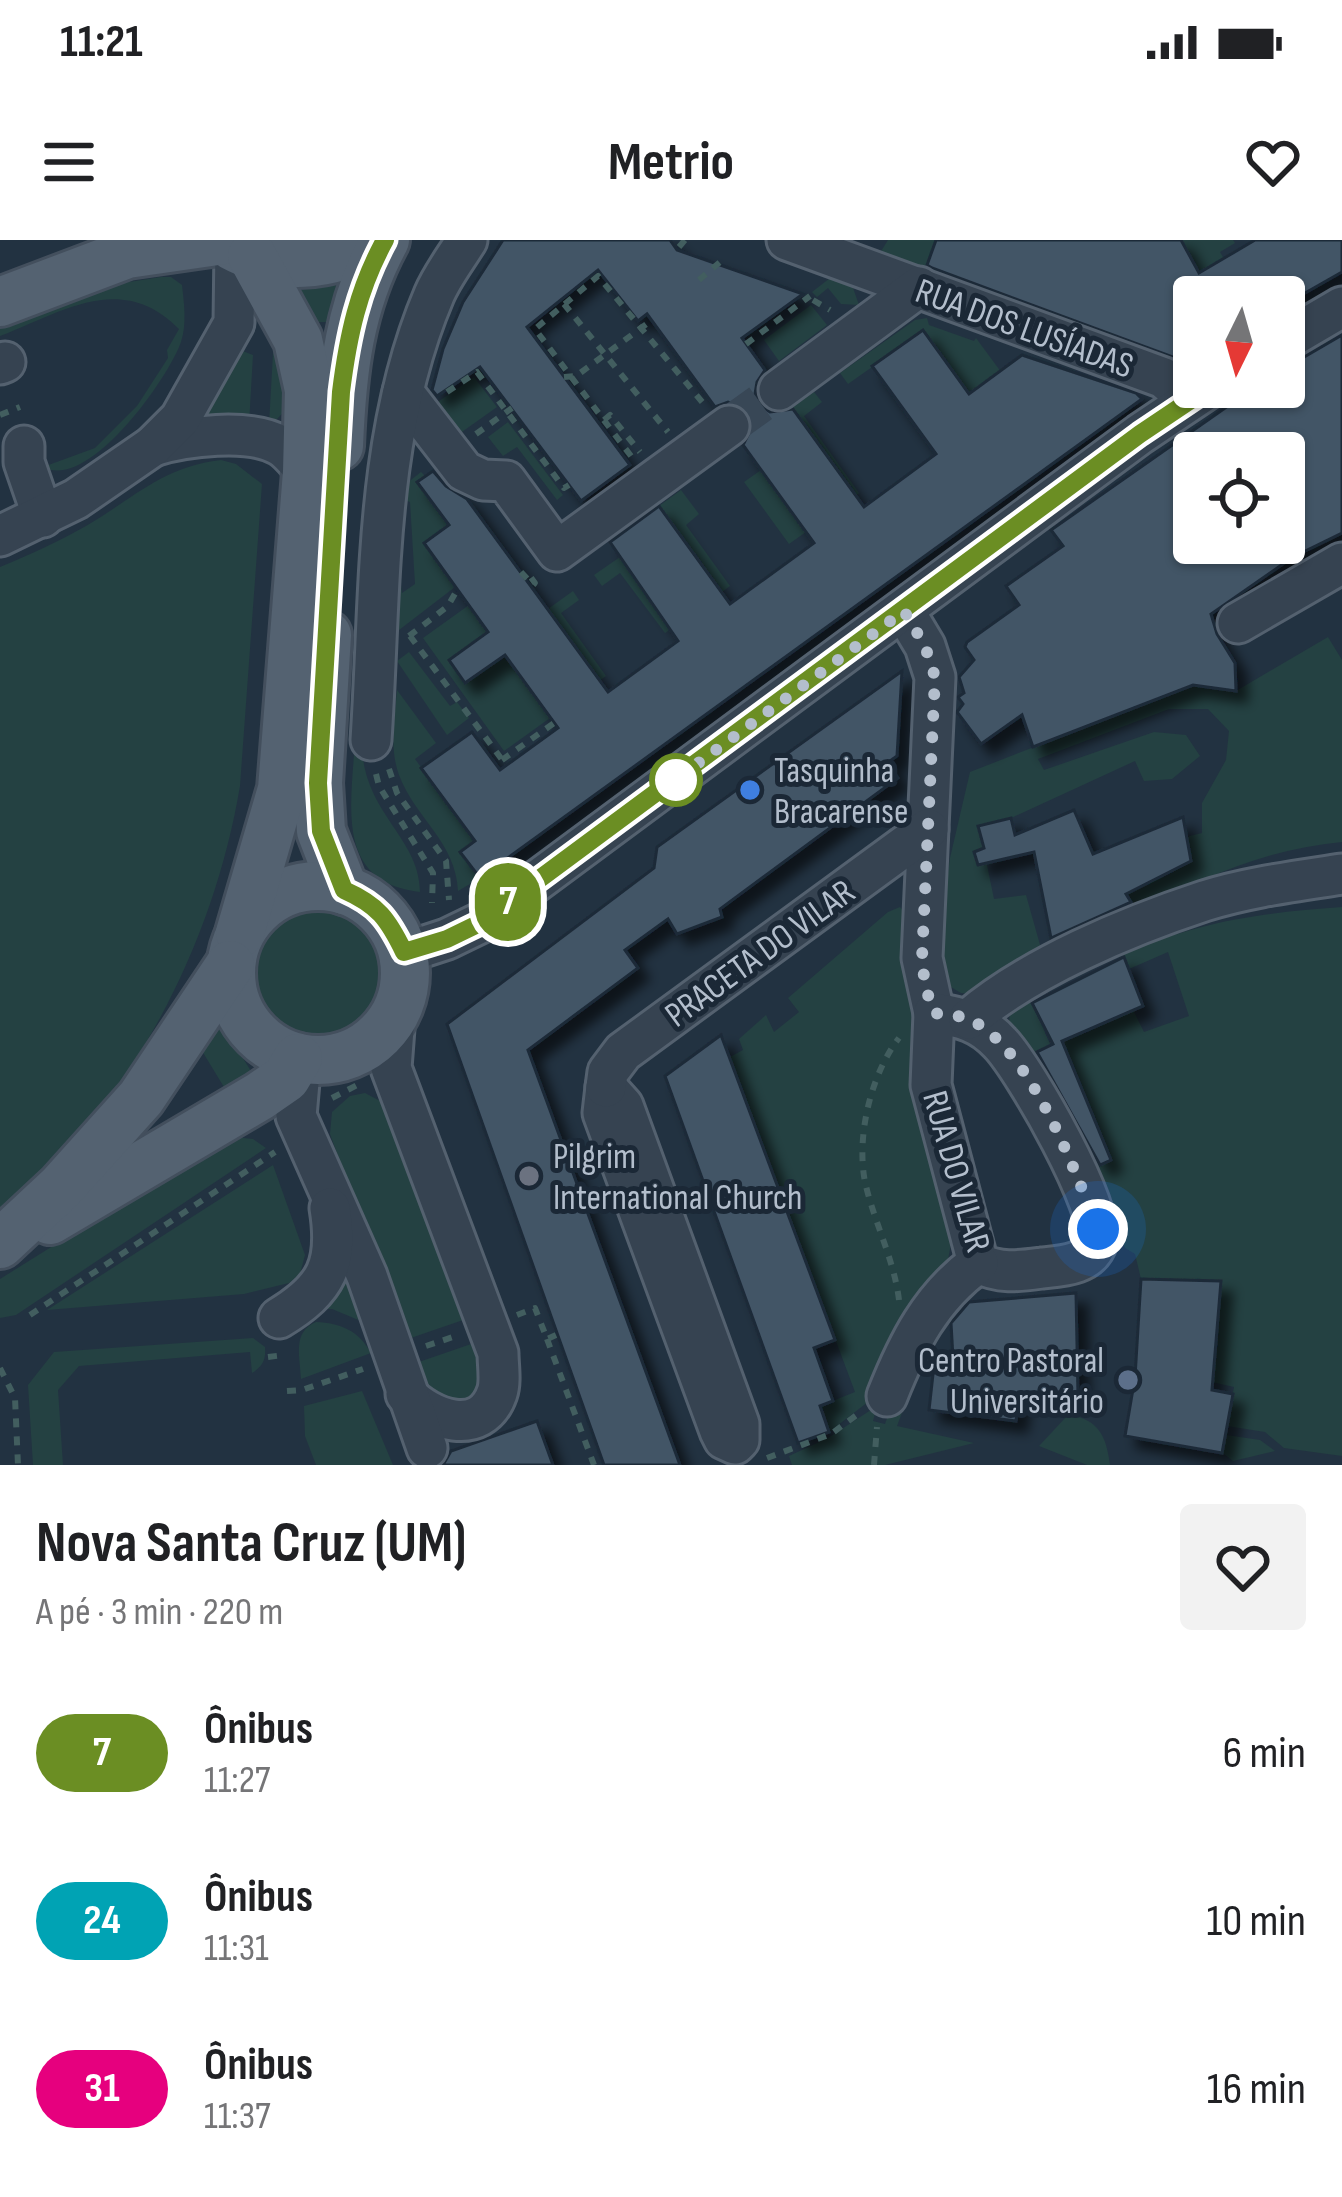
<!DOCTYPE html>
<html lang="pt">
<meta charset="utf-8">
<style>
:root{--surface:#fff;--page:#f2f2f2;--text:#202124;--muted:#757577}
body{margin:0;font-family:"Sofia Sans Condensed",sans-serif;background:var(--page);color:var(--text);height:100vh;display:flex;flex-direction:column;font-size:45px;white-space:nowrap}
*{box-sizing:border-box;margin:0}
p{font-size:39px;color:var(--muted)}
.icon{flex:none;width:66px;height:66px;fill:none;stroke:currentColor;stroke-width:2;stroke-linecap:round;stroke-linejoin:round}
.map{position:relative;height:1225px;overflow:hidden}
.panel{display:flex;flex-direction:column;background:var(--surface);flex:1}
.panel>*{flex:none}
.badge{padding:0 24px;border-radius:39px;font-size:42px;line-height:78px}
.needle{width:78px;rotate:185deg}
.controls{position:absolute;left:1173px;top:36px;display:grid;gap:24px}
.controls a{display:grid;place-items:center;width:132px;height:132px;border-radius:12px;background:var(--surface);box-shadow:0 3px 9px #0004;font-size:60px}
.you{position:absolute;width:60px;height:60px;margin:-30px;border:9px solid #fff;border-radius:50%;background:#1a73e8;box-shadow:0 0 0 18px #1a73e833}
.map>.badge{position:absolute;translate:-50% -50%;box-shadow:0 0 0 6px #fff}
.round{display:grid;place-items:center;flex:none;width:126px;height:126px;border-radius:12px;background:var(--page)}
.overview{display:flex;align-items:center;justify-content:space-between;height:204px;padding:0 36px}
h1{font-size:57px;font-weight:700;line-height:90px}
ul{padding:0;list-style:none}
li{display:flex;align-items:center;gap:36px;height:168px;padding:0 36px}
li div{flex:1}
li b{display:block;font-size:45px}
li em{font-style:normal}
li .badge{min-width:132px;font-weight:700;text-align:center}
.status{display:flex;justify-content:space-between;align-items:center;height:84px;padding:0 60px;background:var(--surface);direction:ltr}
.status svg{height:33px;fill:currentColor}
header{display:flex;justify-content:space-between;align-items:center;height:156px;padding:0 36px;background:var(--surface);font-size:54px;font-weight:700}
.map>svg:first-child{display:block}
</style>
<div class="status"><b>11:21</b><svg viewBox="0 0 49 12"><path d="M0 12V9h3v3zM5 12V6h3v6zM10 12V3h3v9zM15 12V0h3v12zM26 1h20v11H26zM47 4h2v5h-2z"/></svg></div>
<header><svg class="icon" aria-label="menu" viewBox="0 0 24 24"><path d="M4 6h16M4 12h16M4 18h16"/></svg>Metrio<svg class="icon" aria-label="heart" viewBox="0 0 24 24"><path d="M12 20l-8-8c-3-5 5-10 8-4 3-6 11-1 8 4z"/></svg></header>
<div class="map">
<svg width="1342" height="1225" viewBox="0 0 1342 1225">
<defs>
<filter id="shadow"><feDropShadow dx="11" dy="11" stdDeviation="6" flood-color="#0009"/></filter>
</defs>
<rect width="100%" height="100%" fill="#223241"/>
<g fill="#244142">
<polygon points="888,0 936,0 926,28 880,13"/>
<polygon points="1181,0 1233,0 1235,3 1220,12 1231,31 1206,45"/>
<polygon points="834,35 852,45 859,65 841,64 828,48 817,57 812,52"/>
<path d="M161,37H171L182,45C184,63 187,84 181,102C168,139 88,252 43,227L95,208L137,166L168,118L167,110L179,89C122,31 64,71 0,96V87L116,44Z"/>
<polygon points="339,45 332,82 309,82 293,51"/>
<polygon points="811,65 827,85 779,121 764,100"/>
<polygon points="927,78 929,85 974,101 976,98 1018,155 986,178 923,91 848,144 840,133 915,80"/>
<polygon points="240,110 253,115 249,184 203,180"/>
<path d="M285,112C288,142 298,167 269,185L273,113Z"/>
<polygon points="474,137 497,167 452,199 429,168"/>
<polygon points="814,152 822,162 804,176 859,253 856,256 792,168"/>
<polygon points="508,182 563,255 557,260 517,207 503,216 488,197"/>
<path d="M221,220L236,224L262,244L240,546C220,665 170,781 96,876C67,912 32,944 0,978V327C29,315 58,302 86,286C134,258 162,227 221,220Z"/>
<polygon points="761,230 806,292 789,304 744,242"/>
<polygon points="421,232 425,236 418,243 449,285 424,304 455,347 386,400 397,314 402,353 415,344 410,262 392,255"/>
<polygon points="681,250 699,274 686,285 730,346 722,352 659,266"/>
<polygon points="620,317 671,389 665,393 620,333 602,346 594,335"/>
<polygon points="573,351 579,360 561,373 606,436 599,441 548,369"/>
<polygon points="469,365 550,478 504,511 423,398"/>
<path d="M1328,397L1342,420V602C1268,609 1201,637 1137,674L1126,654L1191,621L1186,597L1202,593V563L1226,520L1229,491L1208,469H1169L1038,519L1044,530L1154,492L1186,495L1200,516L1172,539L1144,541L1135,521L1011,578L979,586L994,659L1026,655L1044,719L974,754L961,753L949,746L936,723L950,618L970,532L1193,445L1236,451Z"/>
<polygon points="409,412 450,466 457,462 469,478 447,495 397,421"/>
<path d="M397,450L436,503L415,519L475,601L461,612L480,638L458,651C456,602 415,578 399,535C389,508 395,477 397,450Z"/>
<path d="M355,498L362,499C360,572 420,596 420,652C333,642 352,563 355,498Z"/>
<circle cx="317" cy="732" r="72"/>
<path d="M900,667L905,673C907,781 931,885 953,992L948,1020L894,1114L877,1155L829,1192L820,1166L855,1152L730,817L743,810L739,799L766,775L774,792L799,772L788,758L888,672Z"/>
<path d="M1342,667V1216L1284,1208L1265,1192L1227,1186L1234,1147L1212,1142L1220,1041L1141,1039L1135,1014L1125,1008L1076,888L1096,883L1062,801L1133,770L1144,792L1189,776L1168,712L1129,729L1123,714C1201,681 1259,673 1342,667Z"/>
<polygon points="1028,754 1051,806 1034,814 1009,782 1011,768"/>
<polygon points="220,765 230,797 257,841 230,857 199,806"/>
<polygon points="365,853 386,864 469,1078 405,1100 330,894 332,872 350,856"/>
<polygon points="234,897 253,899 266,908 16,1075 0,1078 0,1039 216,904"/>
<polygon points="273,925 305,1015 300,1034 289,1043 244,1054 47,1070"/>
<polygon points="341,1013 368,1084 332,1069 307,1069"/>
<polygon points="939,1075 897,1186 974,1203 885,1225 792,1225 789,1216 828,1198 877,1166 873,1181 885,1184 903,1131"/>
<path d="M316,1082C341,1083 359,1091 371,1113L301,1139C300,1116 292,1092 316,1082Z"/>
<path d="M253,1098L265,1107C266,1120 263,1126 252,1133L250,1112L79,1126L58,1150L63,1225H33L28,1145L54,1112Z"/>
<polygon points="477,1102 488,1130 477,1163 431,1161 413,1124"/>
<polygon points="362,1151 393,1225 316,1225 305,1196 304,1166"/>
<path d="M1068,1175C1099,1179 1106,1196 1110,1225H1087L1039,1206Z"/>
<polygon points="1226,1195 1260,1200 1275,1211 1233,1221 1223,1213"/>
</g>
<g fill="#425466" stroke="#1d2a38" stroke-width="3" fill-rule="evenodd" filter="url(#shadow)">
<polygon points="503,0 670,0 677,10 803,54 742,98 765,130 757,142 755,154 760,165 770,172 793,169 864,267 936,214 872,126 923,90 969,154 1022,115 1136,153 1142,159 480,638 460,612 475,601 421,528 472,492 500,530 558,488 505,415 465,443 449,420 488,392 424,303 449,285 417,242 433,231 446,246 467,259 608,452 678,401 610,302 659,266 730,364 814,303 743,205 753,185 748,171 728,162 715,167 647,74 638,81 598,30 527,87 630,225 581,261 480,127 437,156 432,150 443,109 463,62"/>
<polygon points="936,0 1181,0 1199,33 1255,0 1342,0 1342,32 1284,65 1284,57 1194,57 1194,118 1178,119 932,28 927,25"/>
<path d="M1342,95V293L1293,317L1211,374L1217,394L1235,423L1236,451L1193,445L1033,507L1022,475L981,504L957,472L963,464L958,457L964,453L959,437L974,420L965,407L967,402L1019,365L1006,346L1063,306L1051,290L1255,147H1299L1287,127ZM1194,213H1284V303H1194Z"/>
<polygon points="902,431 897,516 887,523 898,538 720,669 722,677 677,694 668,679 625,710 638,728 528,810 680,1225 604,1225 447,784 654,628 657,607"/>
<polygon points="1074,570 1093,614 1183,577 1191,621 1126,654 1131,662 1051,698 1034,612 978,625 974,612 984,608 978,586 1011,578 1015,595"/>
<polygon points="1124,717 1143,766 1062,801 1111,920 1100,925 1037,812 1053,804 1032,763"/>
<polygon points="721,795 835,1100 814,1108 833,1161 820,1166 829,1192 798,1203 665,836"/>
<polygon points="1141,1039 1221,1041 1212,1150 1233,1154 1222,1213 1125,1196 1135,1137"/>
<polygon points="1076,1053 1078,1156 1019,1155 1016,1181 929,1170 935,1116 953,1118 951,1083 969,1062"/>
<polygon points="537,1181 553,1225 443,1225 451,1211"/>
</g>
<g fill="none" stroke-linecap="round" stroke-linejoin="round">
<polyline stroke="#384756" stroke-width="39" stroke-dasharray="39 20" stroke-linecap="butt" points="729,186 779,150"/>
<defs>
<g id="minor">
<polyline points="787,0 1164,138 1189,160"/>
<polyline points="1284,101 1342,67"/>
<polyline points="0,124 5,122"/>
<polyline points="779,150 919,47"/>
<polyline points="403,152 464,231 483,240 506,241 557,311 729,186"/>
<polyline points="24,206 24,222 43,277"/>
<path d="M153,206C185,196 249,188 279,205C289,210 299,224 307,232"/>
<polyline points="0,296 76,259 153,206 180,179 234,83 235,7"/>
<polyline points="904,371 925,406 935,437 922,718 934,773"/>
<polyline points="1238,383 1342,323"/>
<path d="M371,500C381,351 374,196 434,55C442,36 456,18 467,0"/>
<polyline points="404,713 447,699 480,683 1140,194 1210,147"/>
<path d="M934,773C961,777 981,782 1000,803C1025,829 1106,971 1097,1002C1090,1025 1062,1026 1042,1028C1019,1031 1000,1034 978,1023L931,845Z"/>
<path d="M395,775L391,828L498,1113C498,1125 501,1142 497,1153C481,1199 429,1179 406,1154"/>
<path d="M969,779C1030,727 1128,686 1204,661C1248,647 1297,641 1342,634"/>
<polyline points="301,819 296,876 367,1036 427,1208"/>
<polygon points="606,847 623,866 739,1184 739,1200 735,1204 724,1199 720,1191 603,873"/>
<polyline points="606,847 608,832 623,812 928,589"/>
<path d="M279,1078C327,1049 339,1024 330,968"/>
<path d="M887,1156C908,1103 931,1057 978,1023"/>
</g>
<g id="major">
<path d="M232,6C276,30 331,29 372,0"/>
<polyline points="0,62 127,14 224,0"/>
<path d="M339,206C342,132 349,66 385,0"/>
<polyline points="327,395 318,543 321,591 344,650"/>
<circle cx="318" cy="733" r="87"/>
<polyline points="240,693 282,549 307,232 309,150 298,100 252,16"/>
<polyline points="50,980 260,856 286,838 298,818"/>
<polyline points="0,1004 61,947 141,858 230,725"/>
</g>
</defs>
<use href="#minor" stroke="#54616f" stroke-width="45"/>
<use href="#major" stroke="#434f5d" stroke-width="54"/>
<g stroke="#425e5f" stroke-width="6" stroke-dasharray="9 9" stroke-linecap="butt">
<polyline points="679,7 685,0"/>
<polyline points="699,40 720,22"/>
<polyline points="813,60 830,70"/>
<polyline points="564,64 668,192"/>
<polyline points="746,104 810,56"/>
<polyline points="564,137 576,136 652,80"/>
<polyline points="447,152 477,132 564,248 569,245"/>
<polyline points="0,175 20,167"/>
<polyline points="604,180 610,175 640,212"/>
<polyline points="476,194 512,168"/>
<polyline points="631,216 535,89 598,36 703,163"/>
<polyline points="521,332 533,345 535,343 526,331"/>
<polyline points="409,396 448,366 457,350"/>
<polyline points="410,396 506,525"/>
<polyline points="502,520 554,483"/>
<polyline points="389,529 397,553 446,621 449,660"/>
<polyline points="376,534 379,546 433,633 432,663"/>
<polyline points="332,858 363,842"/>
<path d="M899,1060C894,1019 874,982 865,942C856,896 871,834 899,798"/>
<polyline points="30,1075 275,912"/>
<polyline points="517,1075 535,1068 547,1099 556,1095"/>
<polyline points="547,1099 594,1225"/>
<polyline points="426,1106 459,1095"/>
<polyline points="268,1117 284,1115"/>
<polyline points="0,1128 15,1158 18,1225"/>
<polyline points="287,1151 302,1150 363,1129"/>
<polyline points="767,1218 831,1194 862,1171"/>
<polyline points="874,1225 877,1187"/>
</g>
<use href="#minor" stroke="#364351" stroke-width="39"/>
<use href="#major" stroke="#546271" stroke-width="48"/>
</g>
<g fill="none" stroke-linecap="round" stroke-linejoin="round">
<defs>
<path id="line" d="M385,0C358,49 348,96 341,152L318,543L321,591L344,650C378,665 388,679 404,712L447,699L480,683L1140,194L1210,147"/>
</defs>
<use href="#line" stroke="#fff" stroke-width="27"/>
<use href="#line" stroke="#6b8e23" stroke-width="18"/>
<path stroke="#b3becc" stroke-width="12" stroke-dasharray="0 21.6" d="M676,540L670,544L904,371L925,406L935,437L922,718L925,746L934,773C946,775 961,775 971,780C1032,811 1074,929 1098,989"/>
</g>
<circle fill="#fff" stroke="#6b8e23" stroke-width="6" cx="676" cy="540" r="24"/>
<circle fill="#3f7fe0" stroke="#1b2836" stroke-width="4.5" cx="750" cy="550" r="12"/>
<circle fill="#6b7280" stroke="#1b2836" stroke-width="4.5" cx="529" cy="936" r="12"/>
<circle fill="#5c6f8a" stroke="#1b2836" stroke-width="4.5" cx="1128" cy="1140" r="12"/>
<g text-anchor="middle" stroke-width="10" stroke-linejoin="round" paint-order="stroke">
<g font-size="36" fill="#b3becc" stroke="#1b2836">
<text transform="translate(1025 87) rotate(20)" y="13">RUA DOS LUSÍADAS</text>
<text transform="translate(759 712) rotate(-36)" y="13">PRACETA DO VILAR</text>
<text transform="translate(958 931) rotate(74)" y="13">RUA DO VILAR</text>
</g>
<g font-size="36" fill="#b3becc" stroke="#1b2836" text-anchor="start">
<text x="774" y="542">Tasquinha<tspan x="774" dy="41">Bracarense</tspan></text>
<text x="553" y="928">Pilgrim<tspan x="553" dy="41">International Church</tspan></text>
<text x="1104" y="1132" text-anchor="end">Centro Pastoral<tspan x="1104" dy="41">Universitário</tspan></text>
</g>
</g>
</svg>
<div class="controls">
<a><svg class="needle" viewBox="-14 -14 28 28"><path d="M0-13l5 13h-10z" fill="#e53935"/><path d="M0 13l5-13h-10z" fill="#757577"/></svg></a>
<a><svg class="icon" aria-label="locate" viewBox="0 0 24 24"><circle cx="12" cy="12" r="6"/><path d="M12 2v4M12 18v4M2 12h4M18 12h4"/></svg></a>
</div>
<div class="you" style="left:1098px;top:989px"></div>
<b class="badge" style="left:508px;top:662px;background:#6b8e23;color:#fff">7</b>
</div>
<section class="panel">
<div class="overview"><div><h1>Nova Santa Cruz (UM)</h1><p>A pé · 3 min · 220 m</p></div><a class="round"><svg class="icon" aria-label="heart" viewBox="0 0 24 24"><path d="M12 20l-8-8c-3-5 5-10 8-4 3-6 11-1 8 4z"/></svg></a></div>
<ul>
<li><span class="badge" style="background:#6b8e23;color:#fff">7</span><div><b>Ônibus</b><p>11:27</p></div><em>6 min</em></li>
<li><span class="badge" style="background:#00a3b4;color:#fff">24</span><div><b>Ônibus</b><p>11:31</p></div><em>10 min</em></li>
<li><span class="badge" style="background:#e6007e;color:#fff">31</span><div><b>Ônibus</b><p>11:37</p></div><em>16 min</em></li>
</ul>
</section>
